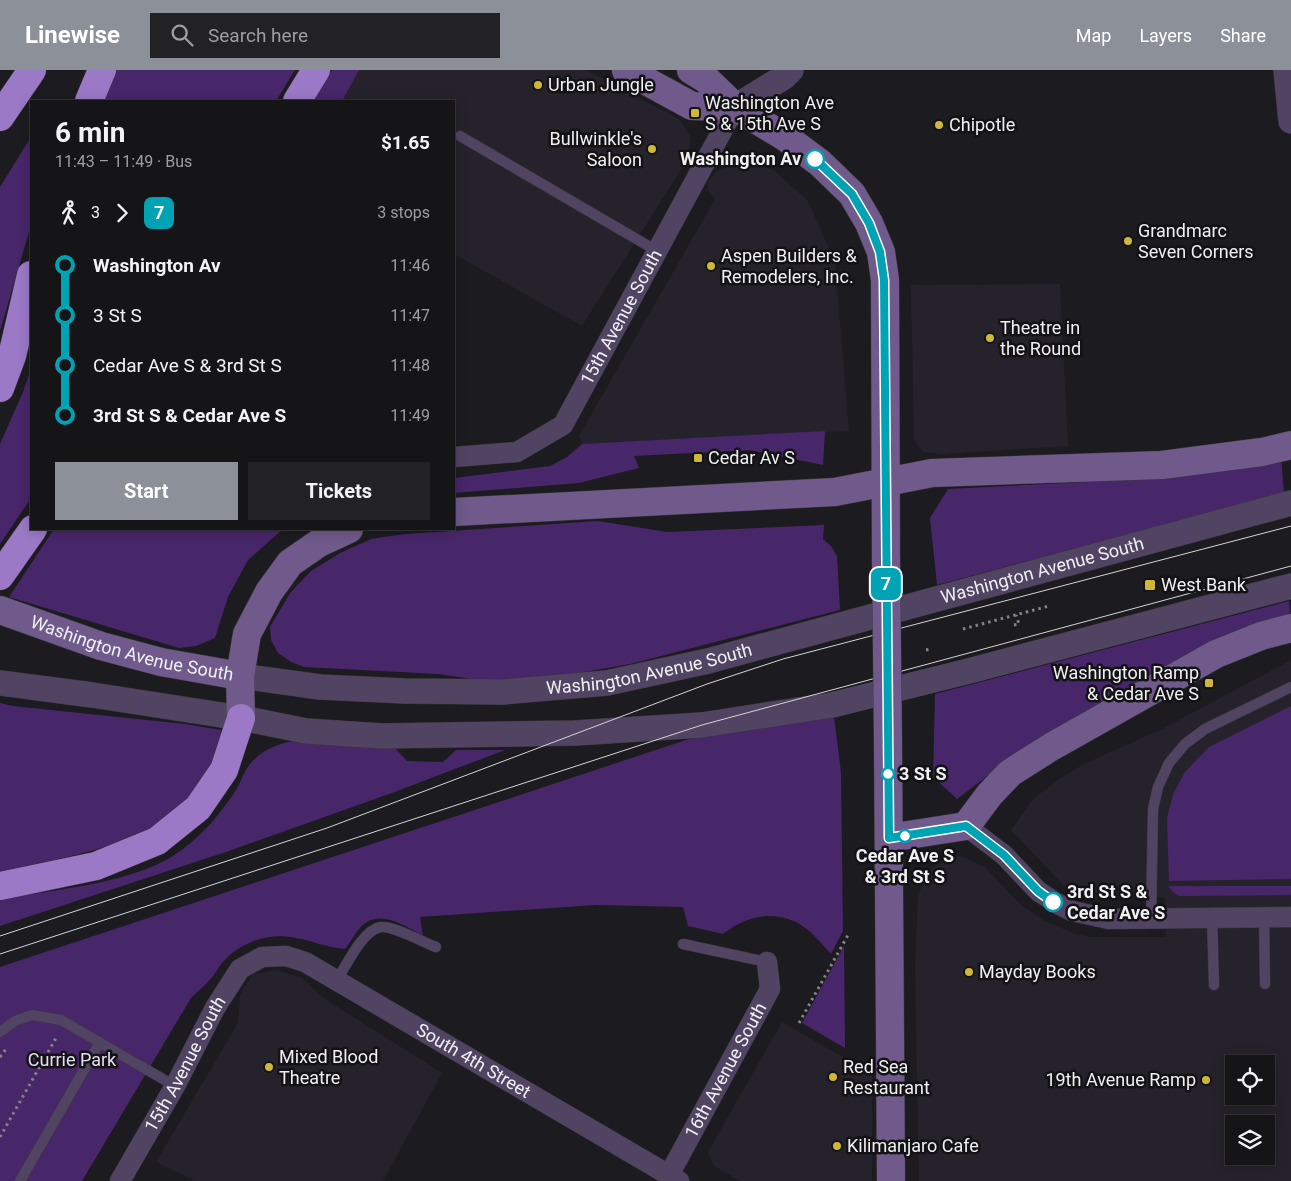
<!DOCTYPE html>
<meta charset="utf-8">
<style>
:root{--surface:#151417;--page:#222124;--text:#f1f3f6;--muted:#9d9ea1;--line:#343336;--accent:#8c9099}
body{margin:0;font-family:Roboto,sans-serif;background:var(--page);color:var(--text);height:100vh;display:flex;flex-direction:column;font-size:19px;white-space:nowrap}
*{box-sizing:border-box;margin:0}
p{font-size:16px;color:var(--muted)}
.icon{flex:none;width:28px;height:28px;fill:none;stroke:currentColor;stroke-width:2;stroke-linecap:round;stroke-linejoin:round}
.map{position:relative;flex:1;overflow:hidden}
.sheet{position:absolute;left:30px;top:30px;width:425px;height:430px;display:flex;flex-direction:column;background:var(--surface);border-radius:0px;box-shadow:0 2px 12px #0003,0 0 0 1px var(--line)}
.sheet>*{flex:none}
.badge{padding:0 10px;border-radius:8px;font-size:18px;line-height:32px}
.tools{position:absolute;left:1225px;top:985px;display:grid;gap:10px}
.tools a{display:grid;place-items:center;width:50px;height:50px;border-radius:0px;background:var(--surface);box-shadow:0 2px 12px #0003,0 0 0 1px var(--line);font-size:25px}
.map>.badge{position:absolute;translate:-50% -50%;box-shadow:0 0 0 2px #fff}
.legs{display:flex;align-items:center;gap:8px;height:55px;padding:0 25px;font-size:16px}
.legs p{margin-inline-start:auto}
.overview{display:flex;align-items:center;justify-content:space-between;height:85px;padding:0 25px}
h1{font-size:28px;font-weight:700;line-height:38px}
.action{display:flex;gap:10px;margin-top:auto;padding:10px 25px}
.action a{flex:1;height:58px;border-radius:0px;background:var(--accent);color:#fff;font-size:20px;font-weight:700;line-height:58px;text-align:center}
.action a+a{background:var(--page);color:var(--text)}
ul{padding:0 25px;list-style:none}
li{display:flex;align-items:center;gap:18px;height:50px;font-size:19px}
li i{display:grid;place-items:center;width:8px;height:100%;margin:0 6px;background:currentColor}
li i::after{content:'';width:12px;height:12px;margin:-6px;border:4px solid;border-radius:50%;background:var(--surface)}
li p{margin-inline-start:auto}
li:first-child i{background:linear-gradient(#0000 50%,currentColor 0)}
li:last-child i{background:linear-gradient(currentColor 50%,#0000 0)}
header{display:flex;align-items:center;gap:30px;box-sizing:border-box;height:70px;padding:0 25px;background:var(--accent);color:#fff}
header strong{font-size:24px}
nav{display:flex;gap:28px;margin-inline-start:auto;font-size:18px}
.search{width:350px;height:45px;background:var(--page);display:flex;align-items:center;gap:12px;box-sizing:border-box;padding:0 18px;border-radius:0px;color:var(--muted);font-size:19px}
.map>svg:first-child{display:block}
</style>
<header>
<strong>Linewise</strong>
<div class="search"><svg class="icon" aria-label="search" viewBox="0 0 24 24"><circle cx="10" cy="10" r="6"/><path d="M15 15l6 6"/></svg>Search here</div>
<nav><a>Map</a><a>Layers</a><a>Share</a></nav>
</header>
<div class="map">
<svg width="1291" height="1111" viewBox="0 0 1291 1111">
<rect width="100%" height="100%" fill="#1c1b1f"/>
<g fill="#26222b" fill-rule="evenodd">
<polygon points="351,0 586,0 679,49 690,66 689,87 582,256 454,184 454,31 333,31"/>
<polygon points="757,94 775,101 808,131 835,193 849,361 582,374 579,366 715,129 708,120 708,112 717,101 732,95"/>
<polygon points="1060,214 1068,376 941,384 923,382 914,371 911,215"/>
<path d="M1291,590V1111H919L915,897L918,826L927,803L943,790L960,786L985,797L1020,834L1043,850L1073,863L1089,867H1166L1165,827L1091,829L1063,815L1011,760L1034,728L1061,708L1084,694L1164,658ZM1234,994H1266V1026H1234ZM1234,1054H1266V1086H1234Z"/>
<polygon points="277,900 302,908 325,929 442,1003 383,1111 195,1111 156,1092 238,953 240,925 253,904"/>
<polygon points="782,952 872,1004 872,1111 740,1111 714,1096 708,1082"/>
</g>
<g fill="#48266a">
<polygon points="115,0 295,0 276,31 102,31"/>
<polygon points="332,0 359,0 342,31 313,31"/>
<polygon points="31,67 31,155 0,261 0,117"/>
<polygon points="31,299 31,428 0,474 0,374 23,322"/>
<polygon points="825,361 823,395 750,380 634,386 639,398 579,413 454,423 454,408 550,396 567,387 582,374"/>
<polygon points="1281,387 1284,423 937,515 930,448 948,419 1086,412 1130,404"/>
<polygon points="598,451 667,462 824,455 823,469 831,476 837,486 840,540 630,594 567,605 498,613 438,604 304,597 291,592 278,583 271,570 270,557 290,523 311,501 340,483 371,469 405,464"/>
<polygon points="54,459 283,459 248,490 228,527 215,568 196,576 179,578 9,527"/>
<polygon points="1289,531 1291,551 999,697 957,729 933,707 935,624"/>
<path d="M0,633L13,636L185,654L221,660L225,667C217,683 208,707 197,721C152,777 65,786 0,802Z"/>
<polygon points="1291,636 1291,809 1169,811 1167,748 1173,724 1185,702 1209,677"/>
<path d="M834,647L841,702L843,861L831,884C821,873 810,859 796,852C769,840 745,847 723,864L688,856L683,837L596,835L420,847L423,866C404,855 377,837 359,859C354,865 350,873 345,879C328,878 313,871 296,868C269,862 240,872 222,893C218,897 217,902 213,906C207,914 198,921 191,928L82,1111H0V897L689,669Z"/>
<path d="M304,669L394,677L407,691L443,692L456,680H505L392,723L226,782L0,856V829C52,820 128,814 173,786C198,770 220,745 236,720C240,714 242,706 246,700C258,679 282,672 304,669Z"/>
<polygon points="1168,816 1291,816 1291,825 1179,826 1174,823"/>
<polygon points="844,876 845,978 802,953"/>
</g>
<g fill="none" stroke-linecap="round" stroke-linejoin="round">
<defs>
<g id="service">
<polyline points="460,66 657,181"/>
<polyline points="1151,848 1153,739 1158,717 1169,693 1185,674 1205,659 1291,617"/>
<polyline points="1212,848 1214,915"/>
<polyline points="1264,848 1265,914"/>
<polyline points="683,874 767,892"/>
<path d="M337,910C346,896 363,859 381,857C395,856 422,872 436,877"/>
<polyline points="0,962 15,951 32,945 61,950 175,1016"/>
<polyline points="20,1111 100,972"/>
</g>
<g id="minor">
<path id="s1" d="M454,387L517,382L563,355L735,37"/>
<polyline points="966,756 1004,785 1038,821 1056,833 1072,841 1109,849 1291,847"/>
<path id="s2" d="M669,1105L770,919L767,892"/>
<path id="s3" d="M120,1111L175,1016L215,938L240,899L262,887L286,886L305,892L679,1111"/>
</g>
<g id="tertiary">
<polyline points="1286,0 1291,51"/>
<polyline points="735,37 784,7 791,0"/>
<path id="s4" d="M240,606L320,617L405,621L503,622L607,613L708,591L1291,433"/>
<polyline points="0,613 92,625 241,648 306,661 382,666 575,663 702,655 832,635 965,602 1291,516"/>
</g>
<g id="secondary">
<polyline points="626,0 692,36 735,37"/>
<polyline points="691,0 707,10 735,37 785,67 820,93 852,124 869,153 881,182 885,210 886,489"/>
<polyline points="454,442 835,422 932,403 1162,395 1262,382 1291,375"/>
<path id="s5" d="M0,540L101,576L161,592L240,606"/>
<polyline points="241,648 240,606 247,564 269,522 290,493 319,473 349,459"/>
<polyline points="888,672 891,1111"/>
<polyline points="889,768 966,756 990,724 1010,703 1051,677 1216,584 1261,566 1291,558"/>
</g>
<g id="motorway">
<polyline points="89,31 102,0"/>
<polyline points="297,31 316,0"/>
<polyline points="0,47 32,0"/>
<polyline points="0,318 12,286 31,205"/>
<polyline points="0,506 33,459"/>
<polyline points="0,816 96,796 157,771 198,738 224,700 241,648"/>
</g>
</defs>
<use href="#service" stroke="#3a393d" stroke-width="11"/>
<use href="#minor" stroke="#3a393d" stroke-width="21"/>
<use href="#tertiary" stroke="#3a393d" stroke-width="26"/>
<use href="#secondary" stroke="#3a393d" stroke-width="29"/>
<use href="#motorway" stroke="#3a393d" stroke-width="29"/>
<g stroke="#848387" stroke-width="3" stroke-dasharray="2.5 4" stroke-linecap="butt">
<polyline points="1014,555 1019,554 1016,545"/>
<polyline points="963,559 1049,536"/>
<polyline points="926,580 931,579"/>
<polyline points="799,953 848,865"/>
<polyline points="0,987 6,979"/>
<polyline points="0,1067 56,968"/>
</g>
<use href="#service" stroke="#514462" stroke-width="10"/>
<use href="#minor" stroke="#514462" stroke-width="20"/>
<use href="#tertiary" stroke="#514462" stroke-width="25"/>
<use href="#secondary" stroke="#6f5a8b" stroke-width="28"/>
<use href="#motorway" stroke="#9b79c6" stroke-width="28"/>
<g stroke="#d4d3d6" stroke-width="1">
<polyline points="0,866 327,758 707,614 783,589 1291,456"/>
<polyline points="0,884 702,655 1291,496"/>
</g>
<defs>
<polyline id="secondary-bridge" points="886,489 888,672"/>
</defs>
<use href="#secondary-bridge" stroke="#3a393d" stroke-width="29" stroke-linecap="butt"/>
<use href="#secondary-bridge" stroke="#6f5a8b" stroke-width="28"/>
</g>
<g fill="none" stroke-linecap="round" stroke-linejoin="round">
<defs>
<polyline id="line-1" points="815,89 852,124 869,153 880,182 884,210 889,768 966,756 1004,785 1038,821 1053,832"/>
</defs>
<use href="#line-1" stroke="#fff" stroke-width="11"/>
<use href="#line-1" stroke="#00a3b4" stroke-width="8"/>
</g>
<g fill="#d0b736" stroke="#131215" stroke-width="2">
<circle cx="538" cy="15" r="5"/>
<rect x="690" y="38" width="10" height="10" rx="2.5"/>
<circle cx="939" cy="55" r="5"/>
<circle cx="652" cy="79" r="5"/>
<circle cx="1128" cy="171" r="5"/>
<circle cx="711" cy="196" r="5"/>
<circle cx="990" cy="268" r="5"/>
<rect x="693" y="383" width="10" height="10" rx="2.5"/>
<rect x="1144" y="509" width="12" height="12" rx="2.5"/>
<rect x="1204" y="608" width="10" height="10" rx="2.5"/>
<circle cx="969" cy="902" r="5"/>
<circle cx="269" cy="997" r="5"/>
<circle cx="833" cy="1007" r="5"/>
<circle cx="1206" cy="1010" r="5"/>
<circle cx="837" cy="1076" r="5"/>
</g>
<g fill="#fff" stroke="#00a3b4" stroke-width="2.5">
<circle cx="815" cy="89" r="9"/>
<circle cx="888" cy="704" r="6"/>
<circle cx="905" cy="766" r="6"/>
<circle cx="1053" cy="832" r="9"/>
</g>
<g text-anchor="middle" stroke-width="5" stroke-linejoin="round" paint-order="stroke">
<g font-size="18" fill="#f0eff2" stroke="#131215" text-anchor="start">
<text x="548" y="21">Urban Jungle</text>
<text x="705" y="39">Washington Ave<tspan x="705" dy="21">S &amp; 15th Ave S</tspan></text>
<text x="949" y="61">Chipotle</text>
<text x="642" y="75" text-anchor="end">Bullwinkle's<tspan x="642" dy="21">Saloon</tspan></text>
<text x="1138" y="167">Grandmarc<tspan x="1138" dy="21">Seven Corners</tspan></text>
<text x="721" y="192">Aspen Builders &amp;<tspan x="721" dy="21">Remodelers, Inc.</tspan></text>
<text x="1000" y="264">Theatre in<tspan x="1000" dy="21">the Round</tspan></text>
<text x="708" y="394">Cedar Av S</text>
<text x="1161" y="521">West Bank</text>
<text x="1199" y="609" text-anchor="end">Washington Ramp<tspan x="1199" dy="21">&amp; Cedar Ave S</tspan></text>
<text x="979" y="908">Mayday Books</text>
<text x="279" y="993">Mixed Blood<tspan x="279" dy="21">Theatre</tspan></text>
<text x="843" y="1003">Red Sea<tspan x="843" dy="21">Restaurant</tspan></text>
<text x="1196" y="1016" text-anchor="end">19th Avenue Ramp</text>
<text x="847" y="1082">Kilimanjaro Cafe</text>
</g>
<g font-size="18" font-weight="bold" fill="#f0eff2" stroke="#131215" text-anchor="start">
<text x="801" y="95" text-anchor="end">Washington Av</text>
<text x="899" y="710">3 St S</text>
<text x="905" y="792" text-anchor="middle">Cedar Ave S<tspan x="905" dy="21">&amp; 3rd St S</tspan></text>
<text x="1067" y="828">3rd St S &amp;<tspan x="1067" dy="21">Cedar Ave S</tspan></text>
</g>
<g font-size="18" fill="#f0eff2" stroke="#131215">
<text dy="6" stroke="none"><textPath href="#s1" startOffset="239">15th Avenue South</textPath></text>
<text dy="6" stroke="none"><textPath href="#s4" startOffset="818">Washington Avenue South</textPath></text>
<text dy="6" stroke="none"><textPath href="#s5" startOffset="138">Washington Avenue South</textPath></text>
<text dy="6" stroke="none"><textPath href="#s4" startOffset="412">Washington Avenue South</textPath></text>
<text dy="6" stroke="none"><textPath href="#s3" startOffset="508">South 4th Street</textPath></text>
<text dy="6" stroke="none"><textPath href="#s3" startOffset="134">15th Avenue South</textPath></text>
<text dy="6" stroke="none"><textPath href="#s2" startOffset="119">16th Avenue South</textPath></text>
</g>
<g font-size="18" fill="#e4dcf0" stroke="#131215">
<text x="72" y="996">Currie Park</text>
</g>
</g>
</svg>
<div class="tools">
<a><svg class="icon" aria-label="locate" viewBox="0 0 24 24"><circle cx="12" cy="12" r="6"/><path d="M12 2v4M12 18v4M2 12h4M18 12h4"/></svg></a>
<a><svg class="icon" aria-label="layers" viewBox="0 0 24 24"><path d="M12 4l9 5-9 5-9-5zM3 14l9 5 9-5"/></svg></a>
</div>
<b class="badge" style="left:886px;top:514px;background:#00a3b4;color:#fff">7</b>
<section class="sheet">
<div class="overview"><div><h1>6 min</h1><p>11:43 – 11:49 · Bus</p></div><b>$1.65</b></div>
<div class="legs"><svg class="icon" aria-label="walk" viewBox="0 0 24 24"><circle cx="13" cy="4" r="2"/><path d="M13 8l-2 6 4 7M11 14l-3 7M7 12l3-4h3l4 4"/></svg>3<svg class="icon" aria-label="forward" viewBox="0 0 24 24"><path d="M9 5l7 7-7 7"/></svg><b class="badge" style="background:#00a3b4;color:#fff">7</b><p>3 stops</p></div>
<ul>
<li><i style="color:#00a3b4"></i><b>Washington Av</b><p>11:46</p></li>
<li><i style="color:#00a3b4"></i><span>3 St S</span><p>11:47</p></li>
<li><i style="color:#00a3b4"></i><span>Cedar Ave S &amp; 3rd St S</span><p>11:48</p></li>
<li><i style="color:#00a3b4"></i><b>3rd St S &amp; Cedar Ave S</b><p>11:49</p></li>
</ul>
<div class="action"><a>Start</a><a>Tickets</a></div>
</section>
</div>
